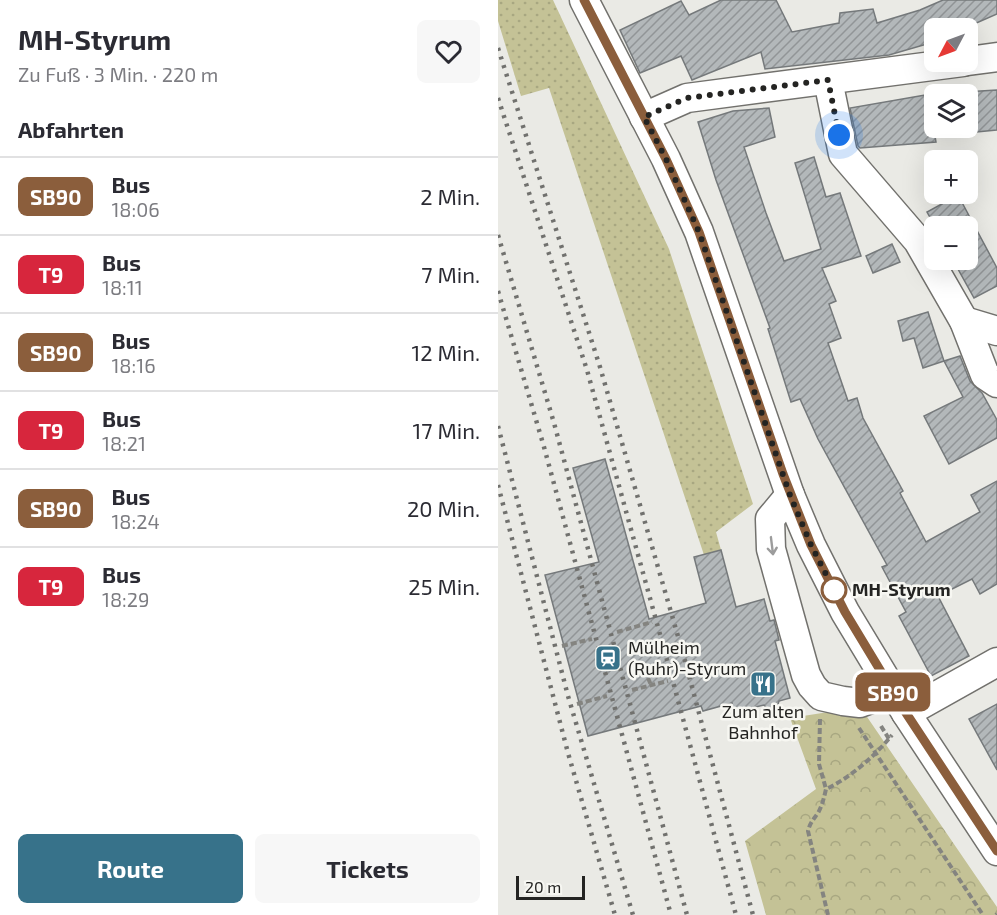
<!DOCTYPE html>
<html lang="de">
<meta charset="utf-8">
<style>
:root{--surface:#fff;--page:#f7f7f7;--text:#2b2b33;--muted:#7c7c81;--line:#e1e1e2;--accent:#37728a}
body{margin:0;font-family:"Exo 2",sans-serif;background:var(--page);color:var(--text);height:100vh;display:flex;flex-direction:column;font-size:22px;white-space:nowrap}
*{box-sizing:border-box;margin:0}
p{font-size:20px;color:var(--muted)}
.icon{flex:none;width:33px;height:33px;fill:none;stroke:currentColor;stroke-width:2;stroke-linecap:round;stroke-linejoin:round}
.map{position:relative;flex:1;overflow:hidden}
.drawer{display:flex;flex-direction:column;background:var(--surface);width:498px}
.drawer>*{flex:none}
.badge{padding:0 12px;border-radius:9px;font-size:21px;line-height:39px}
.needle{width:39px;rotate:229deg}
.tools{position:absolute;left:426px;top:18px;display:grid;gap:12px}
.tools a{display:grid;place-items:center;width:54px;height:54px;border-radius:9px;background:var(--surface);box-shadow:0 6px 24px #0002;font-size:30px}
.scale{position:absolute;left:18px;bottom:15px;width:69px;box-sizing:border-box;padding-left:6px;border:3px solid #242422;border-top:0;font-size:16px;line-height:21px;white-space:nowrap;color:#242422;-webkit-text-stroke:4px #f7f7f2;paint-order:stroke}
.you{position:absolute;width:30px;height:30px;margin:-15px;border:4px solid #fff;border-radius:50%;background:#1a73e8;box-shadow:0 0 0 9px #1a73e833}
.map>.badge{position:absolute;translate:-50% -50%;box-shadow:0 0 0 3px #fff}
h2{padding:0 18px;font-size:22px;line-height:54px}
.round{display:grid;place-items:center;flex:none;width:63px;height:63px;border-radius:9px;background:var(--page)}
.overview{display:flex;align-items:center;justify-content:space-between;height:102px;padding:0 18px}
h1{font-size:28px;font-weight:700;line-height:45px}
.cta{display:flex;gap:12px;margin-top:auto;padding:12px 18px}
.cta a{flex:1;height:69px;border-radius:9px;background:var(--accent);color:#fff;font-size:24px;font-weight:700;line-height:69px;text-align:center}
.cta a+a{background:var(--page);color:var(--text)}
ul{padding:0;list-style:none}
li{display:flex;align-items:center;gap:18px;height:78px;padding:0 18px;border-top:2px solid var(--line)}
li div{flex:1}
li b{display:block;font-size:22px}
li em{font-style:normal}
li .badge{min-width:66px;font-weight:700;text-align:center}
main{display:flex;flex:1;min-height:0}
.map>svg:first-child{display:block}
</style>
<main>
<section class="drawer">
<div class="overview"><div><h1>MH-Styrum</h1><p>Zu Fuß · 3 Min. · 220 m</p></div><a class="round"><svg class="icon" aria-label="heart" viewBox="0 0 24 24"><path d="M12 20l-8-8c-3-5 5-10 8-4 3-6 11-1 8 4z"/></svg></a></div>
<h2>Abfahrten</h2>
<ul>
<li><span class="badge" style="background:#8b5e3c;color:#fff">SB90</span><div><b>Bus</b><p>18:06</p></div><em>2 Min.</em></li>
<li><span class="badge" style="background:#d7263d;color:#fff">T9</span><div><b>Bus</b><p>18:11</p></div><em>7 Min.</em></li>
<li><span class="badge" style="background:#8b5e3c;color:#fff">SB90</span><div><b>Bus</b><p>18:16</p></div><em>12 Min.</em></li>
<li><span class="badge" style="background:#d7263d;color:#fff">T9</span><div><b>Bus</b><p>18:21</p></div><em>17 Min.</em></li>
<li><span class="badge" style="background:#8b5e3c;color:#fff">SB90</span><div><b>Bus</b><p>18:24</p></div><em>20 Min.</em></li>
<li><span class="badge" style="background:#d7263d;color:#fff">T9</span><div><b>Bus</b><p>18:29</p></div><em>25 Min.</em></li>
</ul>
<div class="cta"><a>Route</a><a>Tickets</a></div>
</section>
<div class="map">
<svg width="499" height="915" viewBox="0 0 499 915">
<defs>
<pattern id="grass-dots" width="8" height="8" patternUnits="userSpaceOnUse" patternTransform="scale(1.5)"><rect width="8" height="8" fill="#c4c296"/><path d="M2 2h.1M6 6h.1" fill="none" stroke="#a8a781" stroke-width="1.8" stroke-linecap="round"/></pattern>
<pattern id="park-crowns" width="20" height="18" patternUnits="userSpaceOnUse" patternTransform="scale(1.5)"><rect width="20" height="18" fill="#c4c296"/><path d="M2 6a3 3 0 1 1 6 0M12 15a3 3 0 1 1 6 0" fill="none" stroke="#a8a781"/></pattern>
<pattern id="building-hatch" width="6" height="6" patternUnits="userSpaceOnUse" patternTransform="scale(1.5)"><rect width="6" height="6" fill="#b3b8ba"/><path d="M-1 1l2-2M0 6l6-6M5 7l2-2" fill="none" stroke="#919597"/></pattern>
</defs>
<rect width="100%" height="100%" fill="#eaeae5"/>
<polygon fill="url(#grass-dots)" points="0,0 55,0 171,249 255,504 218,532 223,550 206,555 51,88 23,96 0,21"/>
<polygon fill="url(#park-crowns)" points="337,711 365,711 499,907 499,915 268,915 247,841 318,789 292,718"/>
<g fill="url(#building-hatch)" stroke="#75797b" stroke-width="1.5" fill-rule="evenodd">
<polygon points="223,0 278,0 294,32 341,23 342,13 375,9 379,23 422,10 445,0 499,0 499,14 467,28 436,28 436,42 391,55 267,69 263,52 194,80 183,56 142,73 122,30 183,1 191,15"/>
<path d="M499,90V130L437,136L438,142L362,148L360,146L352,108L433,94ZM436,94H470V128H436Z"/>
<polygon points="271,108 277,137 246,147 268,213 286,261 323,249 297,163 316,157 328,197 342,193 363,256 324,268 338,301 331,304 343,338 330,343 350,401 359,398 365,418 405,491 402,493 428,542 482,512 473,495 499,481 499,584 482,594 474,579 440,596 471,656 433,676 401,616 408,612 384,567 389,565 320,439 302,399 293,402 270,329 272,328 218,180 200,122 235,111"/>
<polygon points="460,195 499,268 499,286 476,298 455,260 470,260 470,226 437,226 429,212"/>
<polygon points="394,244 402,262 375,273 368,256"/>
<polygon points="430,312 446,361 425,368 416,338 405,341 400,321"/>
<polygon points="462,356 472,381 484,393 499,420 499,438 451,464 426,416 465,397 446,361"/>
<polygon points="107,459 151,619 208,603 196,557 223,550 238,607 266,599 272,621 276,620 281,640 277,641 292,698 281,701 276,717 266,705 236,712 234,703 205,711 203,706 90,736 47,575 101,562 75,468"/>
<polygon points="499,704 499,770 471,719"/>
</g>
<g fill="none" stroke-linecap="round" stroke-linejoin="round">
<defs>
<g id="minor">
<polyline points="86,0 168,159 201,232 292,495 313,545 347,612 408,713 499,851"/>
<polyline points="470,61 499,57"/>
<polyline points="330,80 345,154 420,241 466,321 487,375 499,383"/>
<polyline points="146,117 189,98 465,62"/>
<polyline points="466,321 499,331"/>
<polyline points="292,495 272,519 273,549 308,675 314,686 323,696 345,701 362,703 394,691"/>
<polyline points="408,713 499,662"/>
</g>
</defs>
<use href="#minor" stroke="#72716d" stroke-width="31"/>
<g stroke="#848480" stroke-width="4" stroke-dasharray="6 3" stroke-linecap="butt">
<polyline points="119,632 154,622"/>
<polyline points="64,646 94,639"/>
<polyline points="150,678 153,685"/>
<polyline points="134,690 170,681"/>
<polyline points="79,704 109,696"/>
<polyline points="322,719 321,764 328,789"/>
<polyline points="383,726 391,739"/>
<polyline points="361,728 485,915"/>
<path d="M330,915L310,831C312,823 315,820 320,813C324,806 326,798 328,789C352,778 377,756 394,735"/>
<polyline points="498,915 499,914"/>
</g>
<use href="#minor" stroke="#fff" stroke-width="28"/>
<g stroke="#71716e" stroke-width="4.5" stroke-dasharray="3 6" stroke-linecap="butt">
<polyline points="0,48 102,367 186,657 255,915"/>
<polyline points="0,98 89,370 171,667 238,915"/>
<polyline points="0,235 56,423 189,915"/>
<polyline points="0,291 46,447 173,915"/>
<polyline points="0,426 70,696 135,915"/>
<polyline points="0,485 70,753 117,915"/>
</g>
</g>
<defs><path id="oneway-shaft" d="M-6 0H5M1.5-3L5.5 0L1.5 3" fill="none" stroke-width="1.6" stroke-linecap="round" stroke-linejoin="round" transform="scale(1.5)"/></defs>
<use stroke="#9c9c9c" href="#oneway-shaft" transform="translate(274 546) rotate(83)"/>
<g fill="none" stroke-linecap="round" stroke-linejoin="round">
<defs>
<polyline id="line" points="86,0 168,159 201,232 285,474 313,545 347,612 408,713 499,851"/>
</defs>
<use href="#line" stroke="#fff" stroke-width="14"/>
<use href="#line" stroke="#8b5e3c" stroke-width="9"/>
<polyline stroke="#242422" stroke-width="6" stroke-dasharray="0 10.8" points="336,590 339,596 313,545 292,495 201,232 168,159 146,117 189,98 330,80 341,135"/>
</g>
<defs>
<symbol id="station-square" viewBox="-11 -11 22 22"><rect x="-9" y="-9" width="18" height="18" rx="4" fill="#37728a" stroke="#f7f7f2"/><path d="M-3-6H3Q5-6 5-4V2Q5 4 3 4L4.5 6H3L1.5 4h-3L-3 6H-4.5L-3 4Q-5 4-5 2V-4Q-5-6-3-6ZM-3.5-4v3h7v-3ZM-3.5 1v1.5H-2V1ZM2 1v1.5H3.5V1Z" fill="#fff"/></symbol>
<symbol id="restaurant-square" viewBox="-11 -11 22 22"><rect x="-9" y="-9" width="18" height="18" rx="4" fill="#37728a" stroke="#f7f7f2"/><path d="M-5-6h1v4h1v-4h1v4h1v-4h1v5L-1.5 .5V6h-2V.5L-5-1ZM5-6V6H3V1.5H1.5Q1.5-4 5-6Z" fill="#fff"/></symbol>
</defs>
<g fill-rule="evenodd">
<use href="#station-square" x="95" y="643" width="30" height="30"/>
<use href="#restaurant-square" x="250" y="669" width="30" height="30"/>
</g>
<circle fill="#fff" stroke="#8b5e3c" stroke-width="3" cx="336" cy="590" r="12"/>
<g text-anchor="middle" stroke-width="5" stroke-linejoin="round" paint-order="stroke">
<g font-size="18" font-weight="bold" fill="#242422" stroke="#f7f7f2" text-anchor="start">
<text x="354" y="596">MH-Styrum</text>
</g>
<g font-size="18" fill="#242422" stroke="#f7f7f2" text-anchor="start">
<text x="130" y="654">Mülheim<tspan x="130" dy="21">(Ruhr)-Styrum</tspan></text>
<text x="265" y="718" text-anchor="middle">Zum alten<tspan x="265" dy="21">Bahnhof</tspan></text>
</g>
</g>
</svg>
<div class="tools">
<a><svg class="needle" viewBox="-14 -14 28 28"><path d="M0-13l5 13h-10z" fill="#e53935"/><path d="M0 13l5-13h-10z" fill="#7c7c81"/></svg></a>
<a><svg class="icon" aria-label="layers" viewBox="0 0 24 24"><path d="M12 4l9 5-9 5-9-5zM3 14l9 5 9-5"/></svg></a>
<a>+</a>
<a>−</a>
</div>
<div class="scale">20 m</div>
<div class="you" style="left:341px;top:135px"></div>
<b class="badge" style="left:395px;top:692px;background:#8b5e3c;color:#fff">SB90</b>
</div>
</main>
